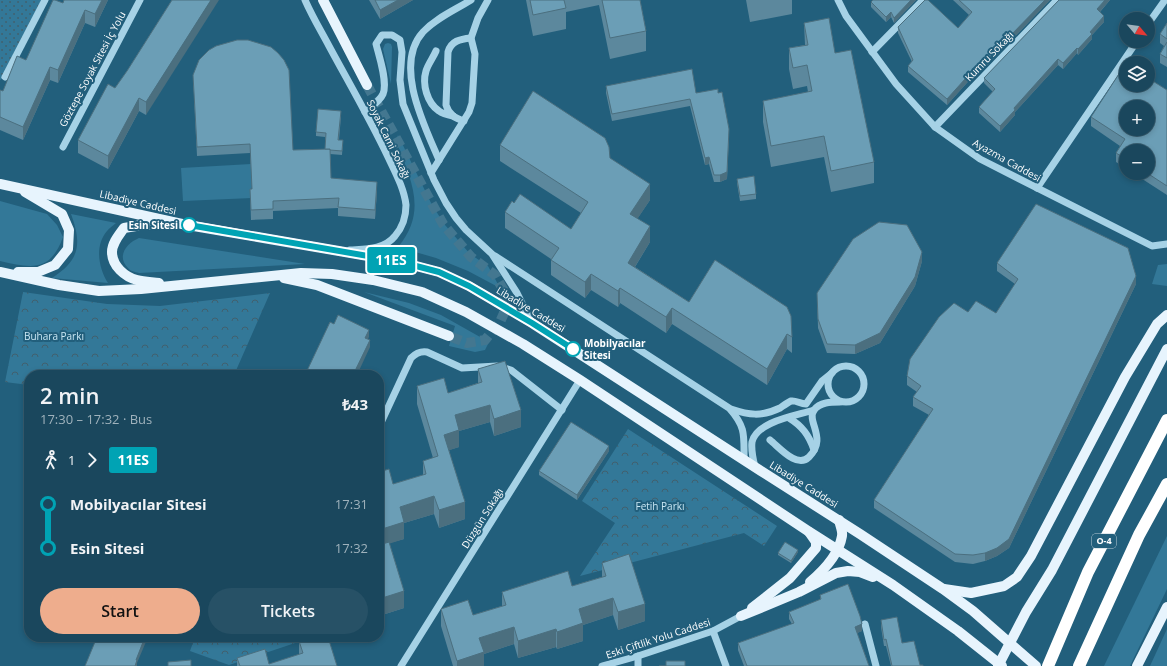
<!DOCTYPE html>
<meta charset="utf-8">
<style>
:root{--surface:#1a475d;--page:#275166;--text:#f1f3f6;--muted:#9fb2bc;--line:#385f72;--accent:#eead8d}
body{margin:0;font-family:"Open Sans",sans-serif;background:var(--page);color:var(--text);height:100vh;display:flex;flex-direction:column;font-size:15px;white-space:nowrap}
*{box-sizing:border-box;margin:0}
p{font-size:13px;color:var(--muted)}
.icon{flex:none;width:22px;height:22px;fill:none;stroke:currentColor;stroke-width:2;stroke-linecap:round;stroke-linejoin:round}
.map{position:relative;flex:1;overflow:hidden}
.side{position:absolute;left:24px;top:370px;width:360px;height:272px;display:flex;flex-direction:column;background:var(--surface);border-radius:16px;box-shadow:0 2px 6px #0003,0 0 0 1px var(--line)}
.side>*{flex:none}
.badge{padding:0 8px;border-radius:3px;font-size:14px;line-height:26px}
.needle{width:26px;rotate:119deg}
.controls{position:absolute;left:1119px;top:12px;display:grid;gap:8px}
.controls a{display:grid;place-items:center;width:36px;height:36px;border-radius:50%;background:var(--surface);box-shadow:0 2px 6px #0003,0 0 0 1px var(--line);font-size:20px}
.map>.badge{position:absolute;translate:-50% -50%;box-shadow:0 0 0 2px #fff}
.legs{display:flex;align-items:center;gap:6px;height:44px;padding:0 16px;font-size:13px}
.legs p{margin-inline-start:auto}
.overview{display:flex;align-items:center;justify-content:space-between;height:68px;padding:0 16px}
h1{font-size:22px;font-weight:600;line-height:30px}
.button{display:flex;gap:8px;margin-top:auto;padding:8px 16px}
.button a{flex:1;height:46px;border-radius:24px;background:var(--accent);color:#111;font-size:16px;font-weight:600;line-height:46px;text-align:center}
.button a+a{background:var(--page);color:var(--text)}
ul{padding:0 16px;list-style:none}
li{display:flex;align-items:center;gap:14px;height:44px;font-size:15px}
li i{display:grid;place-items:center;width:6px;height:100%;margin:0 5px;background:currentColor}
li i::after{content:'';width:10px;height:10px;margin:-5px;border:3px solid;border-radius:50%;background:var(--surface)}
li p{margin-inline-start:auto}
li:first-child i{background:linear-gradient(#0000 50%,currentColor 0)}
li:last-child i{background:linear-gradient(currentColor 50%,#0000 0)}
.map>svg:first-child{display:block}
</style>
<div class="map">
<svg width="1167" height="666" viewBox="0 0 1167 666">
<defs>
<pattern id="park-crowns" width="20" height="18" patternUnits="userSpaceOnUse"><rect width="20" height="18" fill="#337898"/><path d="M2 6a3 3 0 1 1 6 0M12 15a3 3 0 1 1 6 0" fill="none" stroke="#41606e"/></pattern>
<pattern id="garden-dots" width="8" height="8" patternUnits="userSpaceOnUse"><rect width="8" height="8" fill="#337898"/><path d="M2 2h.1M6 6h.1" fill="none" stroke="#41606e" stroke-width="1.8" stroke-linecap="round"/></pattern>
</defs>
<rect width="100%" height="100%" fill="#225f7c"/>
<g fill="#337898">
<polygon points="388,43 391,44 392,47 391,84 383,49 385,44"/>
<path d="M398,135L432,205L445,225L470,254L488,266L500,288L468,271L436,258L398,247C428,211 411,180 396,141Z"/>
<polygon points="251,164 252,198 183,201 181,168"/>
<path d="M0,201L47,214L57,225L63,237C50,273 31,268 0,261Z"/>
<path d="M71,214L116,223C113,226 109,228 107,231C94,246 99,269 108,283L52,278C80,260 82,244 71,214Z"/>
<path d="M139,238L305,264L139,273C135,272 130,271 128,268C116,256 127,243 139,238Z"/>
<polygon points="1167,264 1167,286 1152,284 1158,265"/>
<polygon points="364,292 409,303 441,315 489,342 485,350 475,352 449,346 455,326"/>
<polygon points="1167,536 1167,589 1130,666 1104,666"/>
<polygon points="1167,629 1167,666 1150,666"/>
</g>
<g fill="url(#park-crowns)">
<polygon points="23,292 107,304 160,306 270,293 234,375 29,375 29,385 5,382"/>
<polygon points="628,429 777,526 764,546 744,533 580,576 615,523 582,501"/>
<polygon points="195,637 300,637 301,641 229,665 190,651"/>
</g>
<polygon fill="url(#garden-dots)" points="0,0 45,0 5,77 0,80"/>
<g fill="none" stroke-linecap="round" stroke-linejoin="round">
<polyline stroke="#437790" stroke-width="10" stroke-dasharray="10 5" stroke-linecap="butt" points="367,85 443,224 471,257 495,275 504,291 504,313 500,322 485,340 467,343 449,336"/>
<g stroke="#a6d2e6" stroke-width="7">
<path d="M305,0C312,16 321,31 329,46C349,83 370,119 388,157C395,172 404,188 406,205C406,216 402,228 395,236C384,250 365,249 350,250"/>
<polyline points="838,0 846,16 896,84 935,127 980,159 1152,246 1167,244"/>
<polyline points="1148,24 1165,0"/>
<path d="M436,51C433,58 428,64 426,71C422,84 427,103 439,111C443,114 448,115 453,116"/>
<polyline points="872,52 923,0"/>
<polyline points="5,77 45,0"/>
<path d="M365,112C371,107 380,101 383,94C388,82 379,56 376,44L382,35H392L400,40L402,52L400,80L403,104L434,180L446,203L456,218L466,230L492,254L517,293L532,323"/>
<path d="M464,121C454,118 449,114 446,105L448,52C451,41 460,39 471,38"/>
<polyline points="935,127 1057,0"/>
<polyline points="63,147 140,0"/>
<path d="M439,160C425,127 393,65 423,32C436,18 455,10 471,0"/>
<polyline points="431,173 469,112 472,103 475,54 471,38 478,18 488,0"/>
<polyline points="1037,188 1137,41"/>
<path d="M495,256L729,408C746,427 744,435 744,460"/>
<circle cx="846" cy="384" r="18"/>
<path d="M731,409C749,415 761,417 780,408C783,406 787,403 791,401C796,400 800,404 806,404L822,381L832,373"/>
<path d="M789,418C802,426 809,435 814,450"/>
<path d="M379,427L411,358C416,353 421,351 427,352L462,368L497,366L511,370L562,410"/>
<path d="M770,440C779,447 797,469 809,457C828,438 806,422 814,410C820,402 831,402 840,402"/>
<path d="M755,467C753,459 751,450 752,442C757,421 796,416 814,410"/>
<polyline points="865,624 876,666"/>
<polyline points="713,631 726,666"/>
<polyline points="401,666 580,380"/>
<polyline points="602,666 638,656 713,631 741,616"/>
<polyline points="638,666 638,656"/>
</g>
<g stroke="#e7f4fd" stroke-width="10">
<polyline points="323,0 367,85"/>
<polyline points="0,184 182,224 397,261 439,272 469,286 532,323 761,471 860,534 943,589 973,611 1036,666"/>
<polyline points="0,272 59,285 99,291 141,289 301,273 332,274 373,280 422,292 466,312 523,344 580,380 808,531 893,585 958,631 1002,666"/>
<polyline points="18,272 38,272 55,265 68,249 69,230 62,214 25,192"/>
<polyline points="284,278 317,285 449,336"/>
<path d="M159,283C152,282 144,282 137,280C125,277 112,266 112,252C112,243 119,235 124,228L142,225L166,224"/>
<path d="M810,582C823,571 839,554 842,536C843,531 840,525 839,520"/>
<polyline points="944,589 971,593 1004,586 1017,577 1031,556 1125,377 1157,324 1167,315"/>
<polyline points="752,608 790,578 816,548 816,542 809,532"/>
<polyline points="741,616 799,592 836,573 848,571 860,572 873,577"/>
<polyline points="998,666 1026,612 1052,570 1167,349"/>
<polyline points="1137,666 1167,607"/>
</g>
<g stroke="#fff" stroke-width="12">
<polyline points="1048,666 1088,572 1167,420"/>
<polyline points="1079,666 1139,535 1167,484"/>
</g>
</g>
<g fill="#5c889d">
<polygon points="108,0 95,27 85,23 58,83 50,80 23,140 0,130 0,90 3,91 26,60 63,3"/>
<polygon points="172,0 146,115 139,111 108,169 78,153 78,140 127,71"/>
<polygon points="369,0 413,0 380,19"/>
<polygon points="526,0 640,0 646,31 646,51 610,59 599,5 566,12 566,29 533,36"/>
<polygon points="746,0 792,0 792,14 750,22"/>
<polygon points="916,0 894,23 891,17 886,22 871,7 871,2"/>
<polygon points="953,0 1050,0 976,77 974,75 947,105 908,72 908,66 912,62 898,33 898,27 958,28 969,15"/>
<polygon points="1059,0 1110,0 1100,12 1104,22 1092,35 1092,39 1078,55 1077,53 1063,69 1058,65 1015,112 1015,115 1000,132 979,113 979,107 993,92 984,83 984,78"/>
<polygon points="804,23 835,53 874,162 874,183 831,192 824,157 771,167 763,122 763,101 808,92 807,86 793,89 789,69 789,48 805,45"/>
<polygon points="1167,23 1167,67 1160,63 1160,54 1164,46 1160,43 1160,34"/>
<polygon points="193,75 293,150 325,149 325,137 316,136 316,132 341,116 339,140 343,140 342,155 330,154 331,178 377,191 375,219 338,216 338,208 273,211 273,219 251,220 250,189 252,189 250,153 197,156"/>
<polygon points="606,86 696,93 729,136 727,179 720,182 714,182 709,164 705,165 690,106 612,121 606,93"/>
<polygon points="1167,90 1167,195 1133,173 1148,173 1126,151 1126,168 1116,162 1116,153 1120,146 1091,126 1091,117"/>
<polygon points="500,145 610,158 650,200 637,219 650,242 635,267 689,302 715,260 792,337 792,353 787,349 767,385 672,324 666,333 620,303 618,307 591,290 585,298 551,275 551,259 505,228 505,212 514,203 571,229 581,213 500,161"/>
<polygon points="737,179 756,194 756,199 740,201 737,183"/>
<polygon points="922,261 915,286 880,343 855,354 827,353 818,328 817,293"/>
<polygon points="997,263 1136,284 1009,548 997,556 985,561 973,564 955,562 874,508 874,500 929,415 913,406 913,397 917,392 907,385 907,376 968,312 996,313 1015,284 997,271"/>
<polygon points="478,369 521,427 494,436 490,422 459,431 459,447 449,450 465,519 439,528 434,514 404,523 404,539 389,543 404,608 379,616 393,484 423,475 423,461 433,458 417,404 417,386 448,393 478,383"/>
<polygon points="609,451 577,500 539,475 539,471"/>
<polygon points="798,552 791,563 778,555 778,553"/>
<polygon points="602,563 645,621 618,630 613,615 583,625 583,641 557,649 556,647 518,658 514,644 484,654 484,666 453,666 441,626 441,609 473,615 502,606 502,592 572,586 602,577"/>
<polygon points="820,595 862,631 857,633 869,666 744,666 738,650 738,643 792,624 789,619 789,612 820,600"/>
<polygon points="881,620 902,643 920,665 923,666 891,666 886,646 884,646 881,627"/>
<polygon points="299,641 337,666 237,666 237,658 269,664 299,655"/>
</g>
<g fill="#4b6f7f">
<polygon points="102,0 108,0 95,27 95,14"/>
<polygon points="211,0 219,0 146,115 146,102"/>
<polygon points="398,0 413,0 380,19 380,10"/>
<polygon points="911,0 916,0 894,23 894,18"/>
<polygon points="1045,0 1050,0 976,77 976,71"/>
<polygon points="1105,0 1110,0 1097,15 1097,9"/>
<polygon points="85,10 85,23 58,83 58,70"/>
<polygon points="891,12 891,17 886,22 886,17"/>
<polygon points="1104,16 1104,22 1092,35 1092,39 1078,55 1078,49 1090,32"/>
<polygon points="1077,48 1077,53 1063,69 1063,63"/>
<polygon points="1058,59 1058,65 1015,112 1015,115 1000,132 1000,126 1014,108"/>
<polygon points="50,67 50,80 23,140 23,127"/>
<polygon points="974,69 974,75 947,105 947,99"/>
<polygon points="139,98 139,111 108,169 108,156"/>
<polygon points="729,129 727,179 720,182 720,175"/>
<polygon points="709,157 709,164 705,165 705,158"/>
<polygon points="377,182 377,191 375,219 375,210"/>
<polygon points="650,184 650,200 630,230 630,214"/>
<polygon points="650,226 650,242 628,278 628,263"/>
<polygon points="922,252 922,261 915,286 880,343 855,354 855,345"/>
<polygon points="591,274 591,290 585,298 585,282"/>
<polygon points="1136,276 1136,284 1009,548 997,556 985,561 985,553"/>
<polygon points="620,288 620,303 618,307 618,291"/>
<polygon points="672,308 672,324 666,333 666,317"/>
<polygon points="369,330 369,337 365,345 365,338"/>
<polygon points="787,334 787,349 767,385 767,369"/>
<polygon points="370,340 370,347 357,375 353,375"/>
<polygon points="490,405 490,422 459,431 459,447 444,452 444,435 455,415"/>
<polygon points="521,410 521,427 494,436 494,419"/>
<polygon points="609,446 609,451 577,500 577,495"/>
<polygon points="434,496 434,514 404,523 404,539 379,547 379,530 400,507"/>
<polygon points="465,502 465,519 439,528 439,510"/>
<polygon points="798,550 798,552 791,563 791,561"/>
<polygon points="404,591 404,608 379,616 379,599"/>
<polygon points="613,598 613,615 583,625 583,641 557,649 557,632 579,609"/>
<polygon points="645,604 645,621 618,630 618,612"/>
<polygon points="862,624 862,631 855,634 855,627"/>
<polygon points="514,627 514,644 484,654 484,666 457,666 457,661 479,638"/>
<polygon points="556,629 556,647 518,658 518,641"/>
<polygon points="145,637 148,637 137,663 137,666 135,666 136,660"/>
</g>
<g fill="#6b9eb6" stroke="#4b6f7f" fill-rule="evenodd">
<polygon points="53,0 55,0 63,3 64,0 102,0 95,14 85,10 58,70 50,67 23,127 0,117 0,90 3,91 17,56 26,60"/>
<polygon points="172,0 211,0 146,102 139,98 108,156 78,140 108,84 115,88 127,71"/>
<polygon points="375,0 398,0 380,10"/>
<polygon points="530,0 564,0 566,8 533,15"/>
<polygon points="602,0 640,0 646,31 610,38"/>
<polygon points="873,0 911,0 894,18 891,12 886,17 871,2"/>
<polygon points="925,0 928,0 958,28 972,12 959,0 1045,0 976,71 974,69 947,99 908,66 913,60 898,27"/>
<polygon points="1059,0 1105,0 1097,9 1104,16 1090,32 1092,34 1078,49 1077,48 1063,63 1058,59 1014,108 1015,110 1000,126 979,107 995,89 984,78"/>
<polygon points="829,18 835,53 851,50 874,162 831,171 824,136 771,146 763,101 812,91 807,65 793,68 789,48 808,45 804,23"/>
<polygon points="1167,23 1167,39 1160,34"/>
<polygon points="237,40 248,40 271,47 278,53 284,60 289,70 293,150 330,149 331,178 377,182 375,210 338,207 339,198 273,201 273,209 251,210 250,189 252,189 250,144 197,147 193,75 199,60 209,50 216,46"/>
<polygon points="1167,42 1167,58 1160,54"/>
<path d="M1126,63V85H1148V78L1167,90V186L1147,173H1148V151H1126V159L1116,153L1125,139L1091,117ZM1126,107H1148V129H1126Z"/>
<polygon points="692,69 696,93 718,89 718,93 722,92 729,129 727,172 720,175 714,175 709,157 705,158 690,99 612,114 606,86"/>
<polygon points="533,91 605,138 609,147 610,158 650,184 630,214 650,226 628,263 689,302 715,260 787,307 791,316 792,337 787,334 767,369 672,308 666,317 620,288 618,291 591,274 585,282 551,260 559,248 505,212 512,201 514,203 520,194 571,229 588,202 500,145"/>
<polygon points="318,109 341,111 338,140 343,140 342,151 330,150 330,149 325,149 326,133 316,132"/>
<polygon points="754,176 756,194 740,196 737,179"/>
<polygon points="1036,204 1128,248 1136,276 1009,539 997,548 985,553 973,555 955,554 874,500 933,409 913,397 921,386 907,376 910,359 939,317 954,303 968,312 976,301 996,313 1018,279 997,263"/>
<polygon points="879,222 907,225 922,252 915,277 880,333 855,345 827,344 818,319 817,293 853,239"/>
<polygon points="338,315 369,330 365,338 370,340 353,375 305,375 330,322 334,324"/>
<polygon points="505,361 521,410 494,419 490,405 455,415 459,430 444,435 465,502 439,510 434,496 400,507 404,522 379,530 379,472 389,469 393,484 426,474 423,461 438,456 417,386 444,378 448,393 482,382 478,369"/>
<polygon points="571,422 609,446 577,495 539,471"/>
<polygon points="389,542 404,591 379,599 379,545"/>
<polygon points="785,542 798,550 791,561 778,553"/>
<polygon points="629,554 645,604 618,612 613,598 579,609 583,623 557,632 556,629 518,641 514,627 479,638 484,652 457,661 441,609 468,600 473,615 506,605 502,592 568,571 572,586 606,576 602,563"/>
<polygon points="848,584 860,616 862,624 855,627 869,666 747,666 738,643 794,623 789,612 821,599 820,595"/>
<polygon points="897,617 902,643 914,641 920,665 923,665 923,666 892,666 886,639 884,640 881,620"/>
<polygon points="97,637 145,637 136,660 137,660 135,666 85,666"/>
<polygon points="311,637 328,637 337,666 240,666 237,658 265,649 269,664 303,653 299,641"/>
<polygon points="191,660 191,666 168,666 168,662"/>
<polygon points="666,661 685,661 685,666 659,666 666,666"/>
</g>
<g fill="none" stroke-linecap="round" stroke-linejoin="round">
<defs>
<polyline id="line-1" points="189,225 397,261 439,272 469,286 532,323 573,349"/>
</defs>
<use href="#line-1" stroke="#fff" stroke-width="9"/>
<use href="#line-1" stroke="#00a3b4" stroke-width="6"/>
</g>
<g fill="#fff" stroke="#00a3b4" stroke-width="2">
<circle cx="189" cy="225" r="7"/>
<circle cx="573" cy="349" r="7"/>
</g>
<g text-anchor="middle" stroke-width="4" stroke-linejoin="round" paint-order="stroke">
<rect fill="#225f7c" stroke="#bdcfd8" stroke-width="1" x="1092" y="534" width="24" height="14" rx="3"/>
<g font-size="9" font-weight="bold" fill="#fff">
<text x="1104" y="544">O-4</text>
</g>
<g font-size="10" fill="#fff" stroke="#225f7c">
<text transform="translate(989 56) rotate(-46)" y="4">Kumru Sokağı</text>
<text transform="translate(92 69) rotate(-62)" y="4">Göztepe Soyak Sitesi İç Yolu</text>
<text transform="translate(389 139) rotate(64)" y="4">Soyak Cami Sokağı</text>
<text transform="translate(1007 160) rotate(29)" y="4">Ayazma Caddesi</text>
<text transform="translate(138 202) rotate(13)" y="4">Libadiye Caddesi</text>
<text transform="translate(531 309) rotate(31)" y="4">Libadiye Caddesi</text>
<text transform="translate(804 484) rotate(32)" y="4">Libadiye Caddesi</text>
<text transform="translate(482 518) rotate(-58)" y="4">Düzgün Sokağı</text>
<text transform="translate(658 638) rotate(-18)" y="4">Eski Çiftlik Yolu Caddesi</text>
</g>
<g font-size="10" font-weight="bold" fill="#fff" stroke="#225f7c" text-anchor="end">
<text x="178" y="229">Esin Sitesi</text>
<text x="584" y="347" text-anchor="start">Mobilyacılar<tspan x="584" dy="12">Sitesi</tspan></text>
</g>
<g font-size="10" fill="#c9e7f4" stroke="#225f7c">
<text x="54" y="340">Buhara Parkı</text>
<text x="660" y="510">Fetih Parkı</text>
</g>
</g>
</svg>
<div class="controls">
<a><svg class="needle" viewBox="-14 -14 28 28"><path d="M0-13l5 13h-10z" fill="#e53935"/><path d="M0 13l5-13h-10z" fill="#9fb2bc"/></svg></a>
<a><svg class="icon" aria-label="layers" viewBox="0 0 24 24"><path d="M12 4l9 5-9 5-9-5zM3 14l9 5 9-5"/></svg></a>
<a>+</a>
<a>−</a>
</div>
<b class="badge" style="left:391px;top:260px;background:#00a3b4;color:#fff">11ES</b>
<section class="side">
<div class="overview"><div><h1>2 min</h1><p>17:30 – 17:32 · Bus</p></div><b>₺43</b></div>
<div class="legs"><svg class="icon" aria-label="walk" viewBox="0 0 24 24"><circle cx="13" cy="4" r="2"/><path d="M13 8l-2 6 4 7M11 14l-3 7M7 12l3-4h3l4 4"/></svg>1<svg class="icon" aria-label="forward" viewBox="0 0 24 24"><path d="M9 5l7 7-7 7"/></svg><b class="badge" style="background:#00a3b4;color:#fff">11ES</b></div>
<ul>
<li><i style="color:#00a3b4"></i><b>Mobilyacılar Sitesi</b><p>17:31</p></li>
<li><i style="color:#00a3b4"></i><b>Esin Sitesi</b><p>17:32</p></li>
</ul>
<div class="button"><a>Start</a><a>Tickets</a></div>
</section>
</div>
